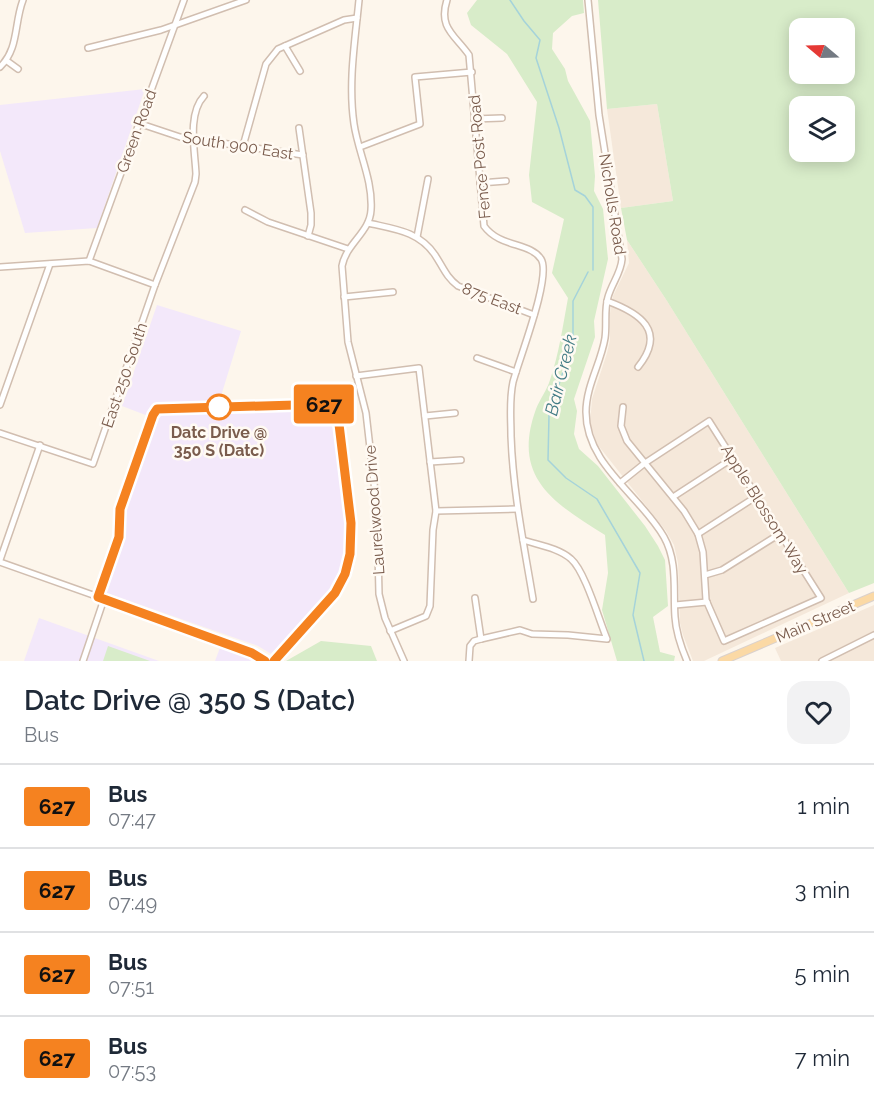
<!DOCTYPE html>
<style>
:root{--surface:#fff;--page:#f2f2f3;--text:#1f2937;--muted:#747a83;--line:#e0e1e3}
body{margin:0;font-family:Raleway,sans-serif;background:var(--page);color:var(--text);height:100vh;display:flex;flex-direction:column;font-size:22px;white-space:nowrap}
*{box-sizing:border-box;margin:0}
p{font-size:20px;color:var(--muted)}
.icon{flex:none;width:33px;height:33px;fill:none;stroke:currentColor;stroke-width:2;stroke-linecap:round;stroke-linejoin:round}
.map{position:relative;height:661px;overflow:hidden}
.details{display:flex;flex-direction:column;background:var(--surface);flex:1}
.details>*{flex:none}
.badge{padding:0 12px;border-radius:4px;font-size:21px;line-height:39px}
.needle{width:39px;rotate:289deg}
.buttons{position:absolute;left:789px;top:18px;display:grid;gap:12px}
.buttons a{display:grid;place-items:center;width:66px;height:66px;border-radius:12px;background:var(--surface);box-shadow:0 3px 15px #0003;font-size:30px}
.map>.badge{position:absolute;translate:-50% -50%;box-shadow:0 0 0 3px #fff}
.round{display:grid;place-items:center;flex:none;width:63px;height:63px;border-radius:18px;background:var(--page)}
.headline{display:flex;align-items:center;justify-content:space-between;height:102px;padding:0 24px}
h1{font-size:28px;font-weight:600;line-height:45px}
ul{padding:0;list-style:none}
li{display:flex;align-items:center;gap:18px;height:84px;padding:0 24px;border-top:2px solid var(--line)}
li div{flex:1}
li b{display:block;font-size:22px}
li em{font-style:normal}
li .badge{min-width:66px;font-weight:700;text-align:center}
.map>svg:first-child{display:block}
</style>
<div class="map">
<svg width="874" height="661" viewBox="0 0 874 661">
<rect width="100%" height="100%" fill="#fdf6ec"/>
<g fill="#f5e8da">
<polygon points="657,104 673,201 621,208 607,109"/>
<polygon points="627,240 667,301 849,593 704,661 693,661 683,635 680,623 678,563 674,545 666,531 597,444 590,423 592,399 607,353 610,340 610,313 613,296 629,263"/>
<polygon points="874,605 874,661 781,661 775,648"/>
</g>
<g fill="#f3e8fa">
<polygon points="145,89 97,228 25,233 0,151 0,105"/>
<polygon points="157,305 241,331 221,396 224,408 331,406 336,410 351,532 344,572 332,595 273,655 258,646 104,592 123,539 125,508 156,419 122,406"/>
<polygon points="39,618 159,661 24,661"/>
<polygon points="221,645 258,658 260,661 215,661"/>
</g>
<g fill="#d8ecc9" fill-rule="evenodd">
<path d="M477,0H583L584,13L572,16L553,33L552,49L565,69L568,81L590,121L595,176L594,191L603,209L608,259L594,321L595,337L574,399L577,411L574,434L579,449L598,466L645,526L658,546L665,560L668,606L653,617L660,652L675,656L674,661H617L602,610L608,573L605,535C554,503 511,478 536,409C540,399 547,390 550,380C559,354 563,325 568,298L552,273L564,219L532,202L529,175L537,102L507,54L471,25L467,13Z"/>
<path d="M598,0H874V583L849,593L667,301L627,240L621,208L673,201L657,104L607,109ZM844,28V74H800V28ZM800,106H844V152H800Z"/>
<polygon points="321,641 371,646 377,661 286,661"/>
<polygon points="108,646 150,661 103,661"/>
</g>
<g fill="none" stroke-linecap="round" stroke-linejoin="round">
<g stroke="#a5d3da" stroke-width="1.5">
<polyline points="510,0 524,21 540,40 536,58 559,128 575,190 585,196 593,207 593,270"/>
<polyline points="588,272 573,301 573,341 549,415 548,460 566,478 597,499 640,573 633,615 644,661"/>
</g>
<defs>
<g id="minor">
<path d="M359,0C355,41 348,83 354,124C358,152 373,180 371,210C370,232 346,244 342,266L348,342L366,413L377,509L379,594L385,618L404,661"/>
<path d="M447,0C438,28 455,35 469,55L484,226C500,248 530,242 541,259C552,276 519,359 513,382C509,400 511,418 511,436C513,492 524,545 533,599"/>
<path d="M588,0L599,115L622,259C621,273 612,283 608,297C604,310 607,324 605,338C601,363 586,386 586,412C586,465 640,495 664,537C678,562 673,590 675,617C676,633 681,647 687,661"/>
<polyline points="285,46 300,71"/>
<polyline points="88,48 161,30 246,0"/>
<polyline points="7,61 18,69"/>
<path d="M0,67C19,49 14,23 23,0"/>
<polyline points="474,119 502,118"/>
<polyline points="138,123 180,137 303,155"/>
<polyline points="299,128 311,213 311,225 308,236"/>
<polyline points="243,146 266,64 278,49 344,20 357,18"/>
<polyline points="360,147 420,124 415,77 472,72"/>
<polyline points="480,183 506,181"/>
<polyline points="245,210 268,222 348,249"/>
<path d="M368,223C394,229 419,231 435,255C443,267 446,277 458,286L534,315"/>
<polyline points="417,237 428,179"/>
<polyline points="89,261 184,0"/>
<polyline points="0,267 89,261 155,285"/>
<polyline points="344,297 393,292"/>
<path d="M607,301C640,313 667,331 638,367"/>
<polyline points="477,358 516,372"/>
<polyline points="356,376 419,368 436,511 433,530 430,606 426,616 390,631"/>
<polyline points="0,405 50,264"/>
<polyline points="425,416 455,413"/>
<path d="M0,433L93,464L155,285L195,182L196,174C195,151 187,114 204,96"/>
<polyline points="430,462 461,460"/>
<polyline points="620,483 645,463 709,421 821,598 724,641 706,600 703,552 698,534 684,511 627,441 621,426 623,407"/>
<polyline points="673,497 733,458"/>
<polyline points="436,511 517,509"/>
<polyline points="698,534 757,496"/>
<polyline points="0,560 40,445"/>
<polyline points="0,562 172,623 252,653 265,661"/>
<polyline points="705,575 722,570 781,533"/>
<polyline points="98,597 119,537 120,509 153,415 157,409 329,404 335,408 338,416 351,523 350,554 345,574 335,593 274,661"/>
<polyline points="475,598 481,639"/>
<polyline points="675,605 707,602"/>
<polyline points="83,661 104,599"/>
<path d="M469,661L470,646L474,641L481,639L520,630L532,634L568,635L607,639C599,620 585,571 571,559C559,548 538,545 523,540"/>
<polyline points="822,661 874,635"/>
</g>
<polyline id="major" points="722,661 874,596"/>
</defs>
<use href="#minor" stroke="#d1beb0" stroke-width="8"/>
<use href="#major" stroke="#dad1cd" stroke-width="9"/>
<use href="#minor" stroke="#fff" stroke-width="5"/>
<use href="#major" stroke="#fbd9a5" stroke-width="7"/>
</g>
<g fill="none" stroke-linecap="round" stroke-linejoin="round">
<defs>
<polyline id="line" points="265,661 252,653 98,597 119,537 120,509 153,415 157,409 329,404 335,408 338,416 351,523 350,554 345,574 335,593 274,661"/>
</defs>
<use href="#line" stroke="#fff" stroke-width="14"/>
<use href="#line" stroke="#f58220" stroke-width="9"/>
</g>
<circle fill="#fff" stroke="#f58220" stroke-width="3" cx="219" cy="407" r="12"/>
<g text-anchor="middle" stroke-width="5" stroke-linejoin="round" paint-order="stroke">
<g font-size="16" fill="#7a5c4d" stroke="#fffaf3">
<text transform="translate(136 131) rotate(-70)" y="6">Green Road</text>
<text transform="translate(238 145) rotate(9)" y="6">South 900 East</text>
<text transform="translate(479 157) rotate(-95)" y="6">Fence Post Road</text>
<text transform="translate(613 204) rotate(81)" y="6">Nicholls Road</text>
<text transform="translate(492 298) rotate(21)" y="6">875 East</text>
<text transform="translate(124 375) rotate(-71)" y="6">East 250 South</text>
<text transform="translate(765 509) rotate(58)" y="6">Apple Blossom Way</text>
<text transform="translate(374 510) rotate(-94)" y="6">Laurelwood Drive</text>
<text transform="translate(815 621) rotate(-23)" y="6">Main Street</text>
</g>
<g font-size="16" font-weight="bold" fill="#7a5c4d" stroke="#fffaf3">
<text x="219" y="438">Datc Drive @<tspan x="219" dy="18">350 S (Datc)</tspan></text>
</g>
<g font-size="18" font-style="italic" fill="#437c86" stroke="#fffaf3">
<text transform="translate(561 375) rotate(-76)" y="6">Bair Creek</text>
</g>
</g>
</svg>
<div class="buttons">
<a><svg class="needle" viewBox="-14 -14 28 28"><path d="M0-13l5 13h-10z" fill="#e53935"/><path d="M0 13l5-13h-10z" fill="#747a83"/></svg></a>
<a><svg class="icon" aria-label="layers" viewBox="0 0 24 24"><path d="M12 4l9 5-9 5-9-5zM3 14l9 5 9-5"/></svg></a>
</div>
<b class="badge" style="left:324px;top:404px;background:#f58220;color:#111">627</b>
</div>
<section class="details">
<div class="headline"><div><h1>Datc Drive @ 350 S (Datc)</h1><p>Bus</p></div><a class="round"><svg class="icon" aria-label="heart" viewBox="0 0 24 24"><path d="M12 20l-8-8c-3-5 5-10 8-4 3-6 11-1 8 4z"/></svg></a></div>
<ul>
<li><span class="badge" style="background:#f58220;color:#111">627</span><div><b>Bus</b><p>07:47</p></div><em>1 min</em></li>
<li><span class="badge" style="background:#f58220;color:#111">627</span><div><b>Bus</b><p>07:49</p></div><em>3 min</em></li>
<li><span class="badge" style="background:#f58220;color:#111">627</span><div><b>Bus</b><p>07:51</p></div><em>5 min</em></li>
<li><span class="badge" style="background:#f58220;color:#111">627</span><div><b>Bus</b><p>07:53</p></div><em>7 min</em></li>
</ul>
</section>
